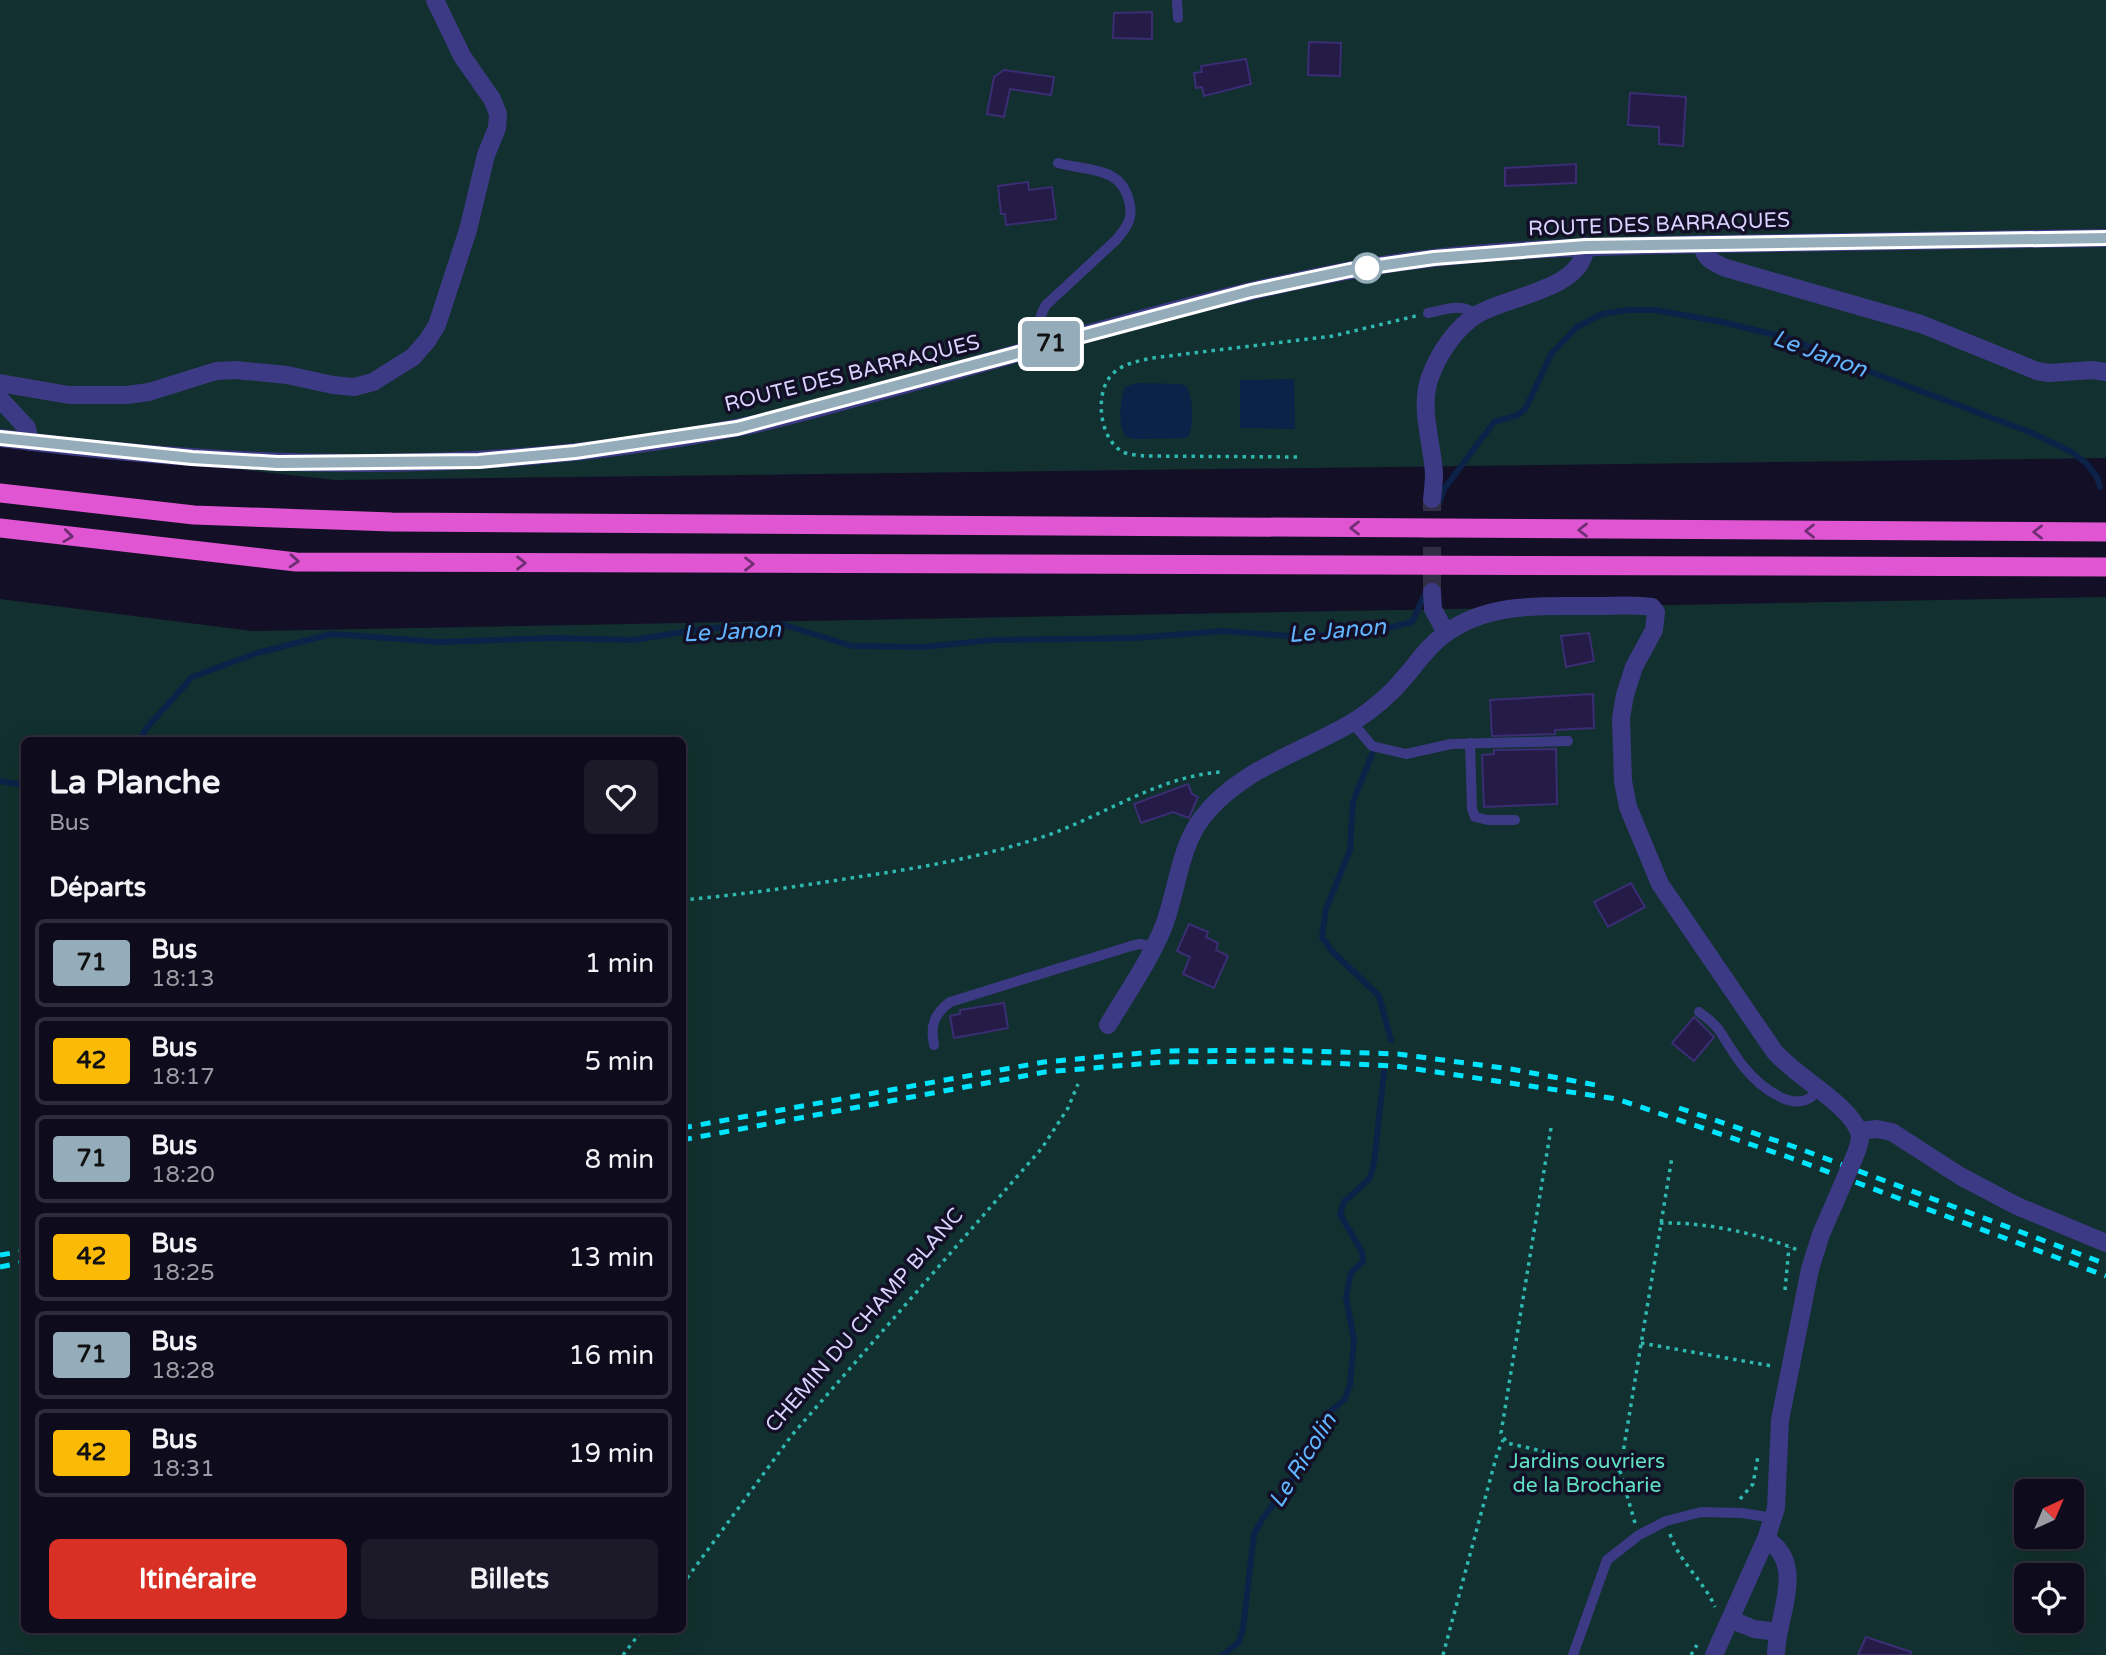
<!DOCTYPE html>
<html lang="fr">
<meta charset="utf-8">
<style>
:root{--surface:#0e0b1c;--page:#1c1929;--text:#f1f3f6;--muted:#9b9ba3;--line:#2e2b3b;--accent:#d93025}
body{margin:0;font-family:"Varela Round",sans-serif;background:var(--page);color:var(--text);height:100vh;display:flex;flex-direction:column;font-size:26px;white-space:nowrap}
*{box-sizing:border-box;margin:0}
p{font-size:23px;color:var(--muted)}
.icon{flex:none;width:38px;height:38px;fill:none;stroke:currentColor;stroke-width:2;stroke-linecap:round;stroke-linejoin:round}
.map{position:relative;flex:1;overflow:hidden}
.details{position:absolute;left:21px;top:737px;width:665px;height:896px;display:flex;flex-direction:column;background:var(--surface);border-radius:10px;box-shadow:0 7px 28px #0002,0 0 0 2px var(--line)}
.details>*{flex:none}
.badge{padding:0 14px;border-radius:5px;font-size:24px;line-height:46px}
.needle{width:46px;rotate:44deg}
.controls{position:absolute;left:2014px;top:1479px;display:grid;gap:14px}
.controls a{display:grid;place-items:center;width:70px;height:70px;border-radius:10px;background:var(--surface);box-shadow:0 7px 28px #0002,0 0 0 2px var(--line);font-size:35px}
.map>.badge{position:absolute;translate:-50% -50%;box-shadow:0 0 0 4px #fff}
h2{padding:0 28px;font-size:26px;line-height:63px}
.round{display:grid;place-items:center;flex:none;width:74px;height:74px;border-radius:10px;background:var(--page)}
.overview{display:flex;align-items:center;justify-content:space-between;height:119px;padding:0 28px}
h1{font-size:33px;font-weight:700;line-height:52px}
.cta{display:flex;gap:14px;margin-top:auto;padding:14px 28px}
.cta a{flex:1;height:80px;border-radius:10px;background:var(--accent);color:#fff;font-size:28px;font-weight:700;line-height:80px;text-align:center}
.cta a+a{background:var(--page);color:var(--text)}
ul{padding:0;list-style:none}
li{display:flex;align-items:center;gap:21px;height:88px;margin:0 14px 10px;padding:0 14px;border:4px solid var(--line);border-radius:10px}
li div{flex:1}
li b{display:block;font-size:26px}
li em{font-style:normal}
li .badge{min-width:77px;font-weight:700;text-align:center}
.map>svg:first-child{display:block}
</style>
<div class="map">
<svg width="2106" height="1655" viewBox="0 0 2106 1655">
<rect width="100%" height="100%" fill="#130f26"/>
<g fill="#12302f" fill-rule="evenodd">
<polygon points="0,0 2106,0 2106,458 335,480 0,443"/>
<path d="M2106,597V1655H0V599L252,631ZM24,740H682V1629H24ZM2026,1491H2072V1536H2026ZM2026,1575H2072V1620H2026Z"/>
</g>
<g fill="#0c2248">
<polygon points="1294,379 1295,429 1240,428 1240,380"/>
<path d="M1136,383L1181,384L1187,387C1193,400 1195,426 1187,438L1136,439L1126,437C1117,423 1120,402 1125,387Z"/>
</g>
<g fill="none" stroke-linecap="round" stroke-linejoin="round">
<g stroke="#0c2248" stroke-width="6">
<polyline points="1439,503 1444,489 1494,422 1518,415 1526,408 1551,354 1577,327 1602,314 1629,310 1655,310 1722,322 1792,339 1836,359 2032,433 2072,452 2086,463 2097,477 2100,487"/>
<polyline points="140,740 145,730 192,677 257,653 332,634 440,642 550,638 634,640 702,629 781,624 852,646 923,647 992,640 1134,638 1223,631 1302,637 1388,628 1412,622 1424,596"/>
<polyline points="1372,754 1353,802 1350,850 1326,909 1322,937 1331,950 1379,996 1391,1040"/>
<polyline points="0,781 24,785"/>
<polyline points="1223,1655 1239,1642 1243,1628 1254,1534 1263,1518 1295,1476 1327,1414 1345,1399 1350,1385 1354,1340 1346,1297 1351,1273 1363,1261 1362,1252 1340,1214 1344,1202 1370,1178 1374,1163 1384,1072"/>
</g>
</g>
<g fill="#241b47" stroke="#3b2d73" stroke-width="2">
<polygon points="1152,12 1152,39 1113,38 1114,13"/>
<polygon points="1309,42 1341,43 1340,76 1308,75"/>
<polygon points="1246,59 1251,84 1204,96 1202,87 1196,88 1194,73 1202,72 1201,66"/>
<polygon points="1004,70 1054,77 1051,95 1010,89 1004,117 987,114 994,77"/>
<polygon points="1630,93 1686,97 1683,146 1659,144 1659,127 1628,125"/>
<polygon points="1576,164 1576,183 1505,186 1505,168"/>
<polygon points="1028,182 1029,190 1052,187 1056,219 1006,225 1005,214 1001,214 998,186"/>
<polygon points="1589,633 1594,661 1566,667 1561,636"/>
<polygon points="1593,694 1594,728 1555,730 1555,734 1492,736 1490,700"/>
<polygon points="1556,749 1557,804 1484,807 1482,755 1494,754 1494,750"/>
<polygon points="1188,784 1192,794 1198,797 1189,818 1173,812 1141,823 1134,804"/>
<polygon points="1631,883 1645,907 1608,927 1594,902"/>
<polygon points="1189,924 1208,932 1206,937 1218,943 1216,950 1228,956 1214,988 1183,974 1190,957 1177,951"/>
<polygon points="1004,1003 1008,1028 954,1038 950,1016 960,1014 960,1010"/>
<polygon points="1694,1017 1714,1037 1694,1061 1672,1043"/>
<polygon points="1866,1637 1911,1652 1910,1655 1858,1655"/>
</g>
<g fill="none" stroke-linecap="round" stroke-linejoin="round">
<polyline stroke="#312d47" stroke-width="18" stroke-dasharray="18 9" stroke-linecap="butt" points="1432,592 1432,499"/>
<g stroke="#2fb8b0" stroke-width="3.5" stroke-dasharray="3.5 5" stroke-linecap="butt">
<path d="M1297,457L1144,456C1138,455 1129,455 1123,452C1098,439 1093,387 1116,371C1126,363 1139,361 1152,358L1333,336L1416,316"/>
<path d="M682,900C739,895 795,887 851,878C913,869 973,859 1033,840C1097,821 1153,777 1221,772"/>
<polyline points="1551,1128 1501,1433 1507,1443 1612,1467 1620,1471"/>
<path d="M1660,1223C1706,1222 1756,1233 1798,1250"/>
<polyline points="1785,1290 1789,1247"/>
<polyline points="1641,1343 1772,1366"/>
<polyline points="1740,1499 1753,1484 1758,1456"/>
<polyline points="1635,1523 1620,1471 1672,1157"/>
<path d="M1670,1534C1679,1562 1704,1581 1715,1607"/>
<polyline points="682,1585 792,1435 1042,1148 1068,1108 1078,1084"/>
<polyline points="623,1655 643,1629"/>
<polyline points="1443,1655 1497,1454 1503,1440"/>
<polyline points="1691,1655 1697,1645"/>
</g>
<g stroke="#3d3a85" stroke-width="10">
<polyline points="1177,0 1178,18"/>
<path d="M1428,313C1444,310 1463,302 1476,315"/>
<path d="M1044,346C1039,331 1037,319 1046,305L1116,240C1127,227 1134,218 1129,201C1121,166 1087,171 1058,163"/>
<polyline points="1352,722 1372,746 1406,754 1451,744 1568,741"/>
<polyline points="1470,743 1472,809 1475,817 1488,820 1515,820"/>
<path d="M1699,1012C1706,1017 1714,1023 1719,1030C1727,1042 1734,1055 1743,1066C1759,1086 1798,1119 1818,1090"/>
<path d="M934,1045C930,1026 934,1014 950,1002L1131,946L1140,944L1154,947"/>
<polyline points="1573,1655 1607,1560 1639,1535 1666,1521 1701,1512 1742,1513 1773,1518"/>
</g>
<g stroke="#3d3a85" stroke-width="18">
<path d="M1702,244C1704,259 1714,263 1726,268L1921,324L2037,371L2049,373L2092,370L2106,372"/>
<polyline points="0,383 69,395 126,395 149,392 216,371 235,370 287,375 333,385 354,387 373,382 413,357 427,341 437,325 468,230 486,155 497,128 498,114 492,99 462,56 435,0"/>
<polyline points="0,399 27,428 30,442"/>
<path d="M0,438C245,470 492,476 735,428C784,419 833,404 881,391C1036,350 1189,300 1347,271C1467,248 1589,247 1710,244C1842,242 1974,240 2106,238"/>
<path d="M1432,499C1433,491 1434,482 1434,473C1432,442 1419,408 1430,377C1439,353 1456,327 1478,314C1508,296 1585,289 1585,246"/>
<polyline points="1432,592 1433,609 1446,633"/>
<path d="M1108,1025C1127,993 1149,962 1163,928C1177,893 1179,848 1202,818C1239,769 1303,752 1353,722C1372,710 1391,694 1405,677C1418,662 1428,646 1445,634C1488,602 1543,606 1593,606C1612,606 1633,604 1652,607L1656,612L1654,630L1634,667L1625,695L1621,718L1623,781L1628,807L1660,884L1774,1051C1795,1076 1849,1104 1859,1132C1862,1141 1857,1150 1854,1158"/>
<polyline points="1859,1131 1877,1129 1892,1132 1960,1176 2017,1206 2106,1243"/>
<path d="M1766,1539C1808,1564 1776,1617 1776,1655"/>
<polyline points="1732,1620 1754,1629 1778,1632"/>
<polyline points="1714,1655 1766,1539 1776,1508 1780,1420 1810,1269 1821,1234 1835,1202"/>
</g>
<g stroke="#e055d1" stroke-width="19">
<polyline points="0,493 194,515 392,522 2106,532"/>
<polyline points="0,528 296,562 2106,567"/>
</g>
<g stroke="#00e5ff" stroke-width="5" stroke-dasharray="10 9" stroke-linecap="butt">
<polyline points="1679,1108 1795,1147 2106,1264"/>
<polyline points="682,1128 1044,1062 1164,1051 1281,1050 1398,1054 1511,1069 1601,1086"/>
<polyline points="682,1140 1045,1072 1163,1062 1284,1061 1396,1066 1617,1099 1791,1158 2106,1276"/>
<polyline points="0,1255 24,1251"/>
<polyline points="0,1267 24,1262"/>
</g>
<polyline stroke="#3d3a85" stroke-width="18" points="1835,1202 1854,1158"/>
</g>
<defs><path id="oneway-chevron" d="M-2-3.5L2.5 0L-2 3.5" fill="none" stroke-width="1.6" stroke-linecap="round" stroke-linejoin="round" transform="scale(1.75)"/></defs>
<g stroke="#6f2e73">
<use href="#oneway-chevron" transform="translate(1355 528) rotate(-180)"/>
<use href="#oneway-chevron" transform="translate(1583 530) rotate(-180)"/>
<use href="#oneway-chevron" transform="translate(1810 531) rotate(-180)"/>
<use href="#oneway-chevron" transform="translate(2038 532) rotate(180)"/>
<use href="#oneway-chevron" transform="translate(68 536) rotate(7)"/>
<use href="#oneway-chevron" transform="translate(294 561) rotate(4)"/>
<use href="#oneway-chevron" transform="translate(521 563)"/>
<use href="#oneway-chevron" transform="translate(749 564)"/>
</g>
<g fill="none" stroke-linecap="round" stroke-linejoin="round">
<defs>
<polyline id="line" points="0,438 192,458 278,463 479,461 575,452 737,428 1251,291 1350,270 1434,258 1585,246 2106,238"/>
</defs>
<use href="#line" stroke="#fff" stroke-width="16"/>
<use href="#line" stroke="#95acba" stroke-width="10"/>
</g>
<circle fill="#fff" stroke="#95acba" stroke-width="3.5" cx="1367" cy="268" r="14"/>
<g text-anchor="middle" stroke-width="7" stroke-linejoin="round" paint-order="stroke">
<g font-size="21" fill="#d9d4ff" stroke="#130f26">
<text transform="translate(1659 224) rotate(-2)" y="7">ROUTE DES BARRAQUES</text>
<text transform="translate(852 373) rotate(-14)" y="7">ROUTE DES BARRAQUES</text>
<text transform="translate(864 1320) rotate(-49)" y="7">CHEMIN DU CHAMP BLANC</text>
</g>
<g font-size="21" fill="#5fe0c0" stroke="#130f26">
<text x="1587" y="1468">Jardins ouvriers<tspan x="1587" dy="24">de la Brocharie</tspan></text>
</g>
<g font-size="23" font-style="italic" fill="#62b6ff" stroke="#130f26">
<text transform="translate(1820 353) rotate(20)" y="8">Le Janon</text>
<text transform="translate(1337 630) rotate(-5)" y="8">Le Janon</text>
<text transform="translate(732 631) rotate(-3)" y="8">Le Janon</text>
<text transform="translate(1302 1460) rotate(-58)" y="8">Le Ricolin</text>
</g>
</g>
</svg>
<div class="controls">
<a><svg class="needle" viewBox="-14 -14 28 28"><path d="M0-13l5 13h-10z" fill="#e53935"/><path d="M0 13l5-13h-10z" fill="#9b9ba3"/></svg></a>
<a><svg class="icon" aria-label="locate" viewBox="0 0 24 24"><circle cx="12" cy="12" r="6"/><path d="M12 2v4M12 18v4M2 12h4M18 12h4"/></svg></a>
</div>
<b class="badge" style="left:1051px;top:344px;background:#95acba;color:#111">71</b>
<section class="details">
<div class="overview"><div><h1>La Planche</h1><p>Bus</p></div><a class="round"><svg class="icon" aria-label="heart" viewBox="0 0 24 24"><path d="M12 20l-8-8c-3-5 5-10 8-4 3-6 11-1 8 4z"/></svg></a></div>
<h2>Départs</h2>
<ul>
<li><span class="badge" style="background:#95acba;color:#111">71</span><div><b>Bus</b><p>18:13</p></div><em>1 min</em></li>
<li><span class="badge" style="background:#fbba05;color:#111">42</span><div><b>Bus</b><p>18:17</p></div><em>5 min</em></li>
<li><span class="badge" style="background:#95acba;color:#111">71</span><div><b>Bus</b><p>18:20</p></div><em>8 min</em></li>
<li><span class="badge" style="background:#fbba05;color:#111">42</span><div><b>Bus</b><p>18:25</p></div><em>13 min</em></li>
<li><span class="badge" style="background:#95acba;color:#111">71</span><div><b>Bus</b><p>18:28</p></div><em>16 min</em></li>
<li><span class="badge" style="background:#fbba05;color:#111">42</span><div><b>Bus</b><p>18:31</p></div><em>19 min</em></li>
</ul>
<div class="cta"><a>Itinéraire</a><a>Billets</a></div>
</section>
</div>
